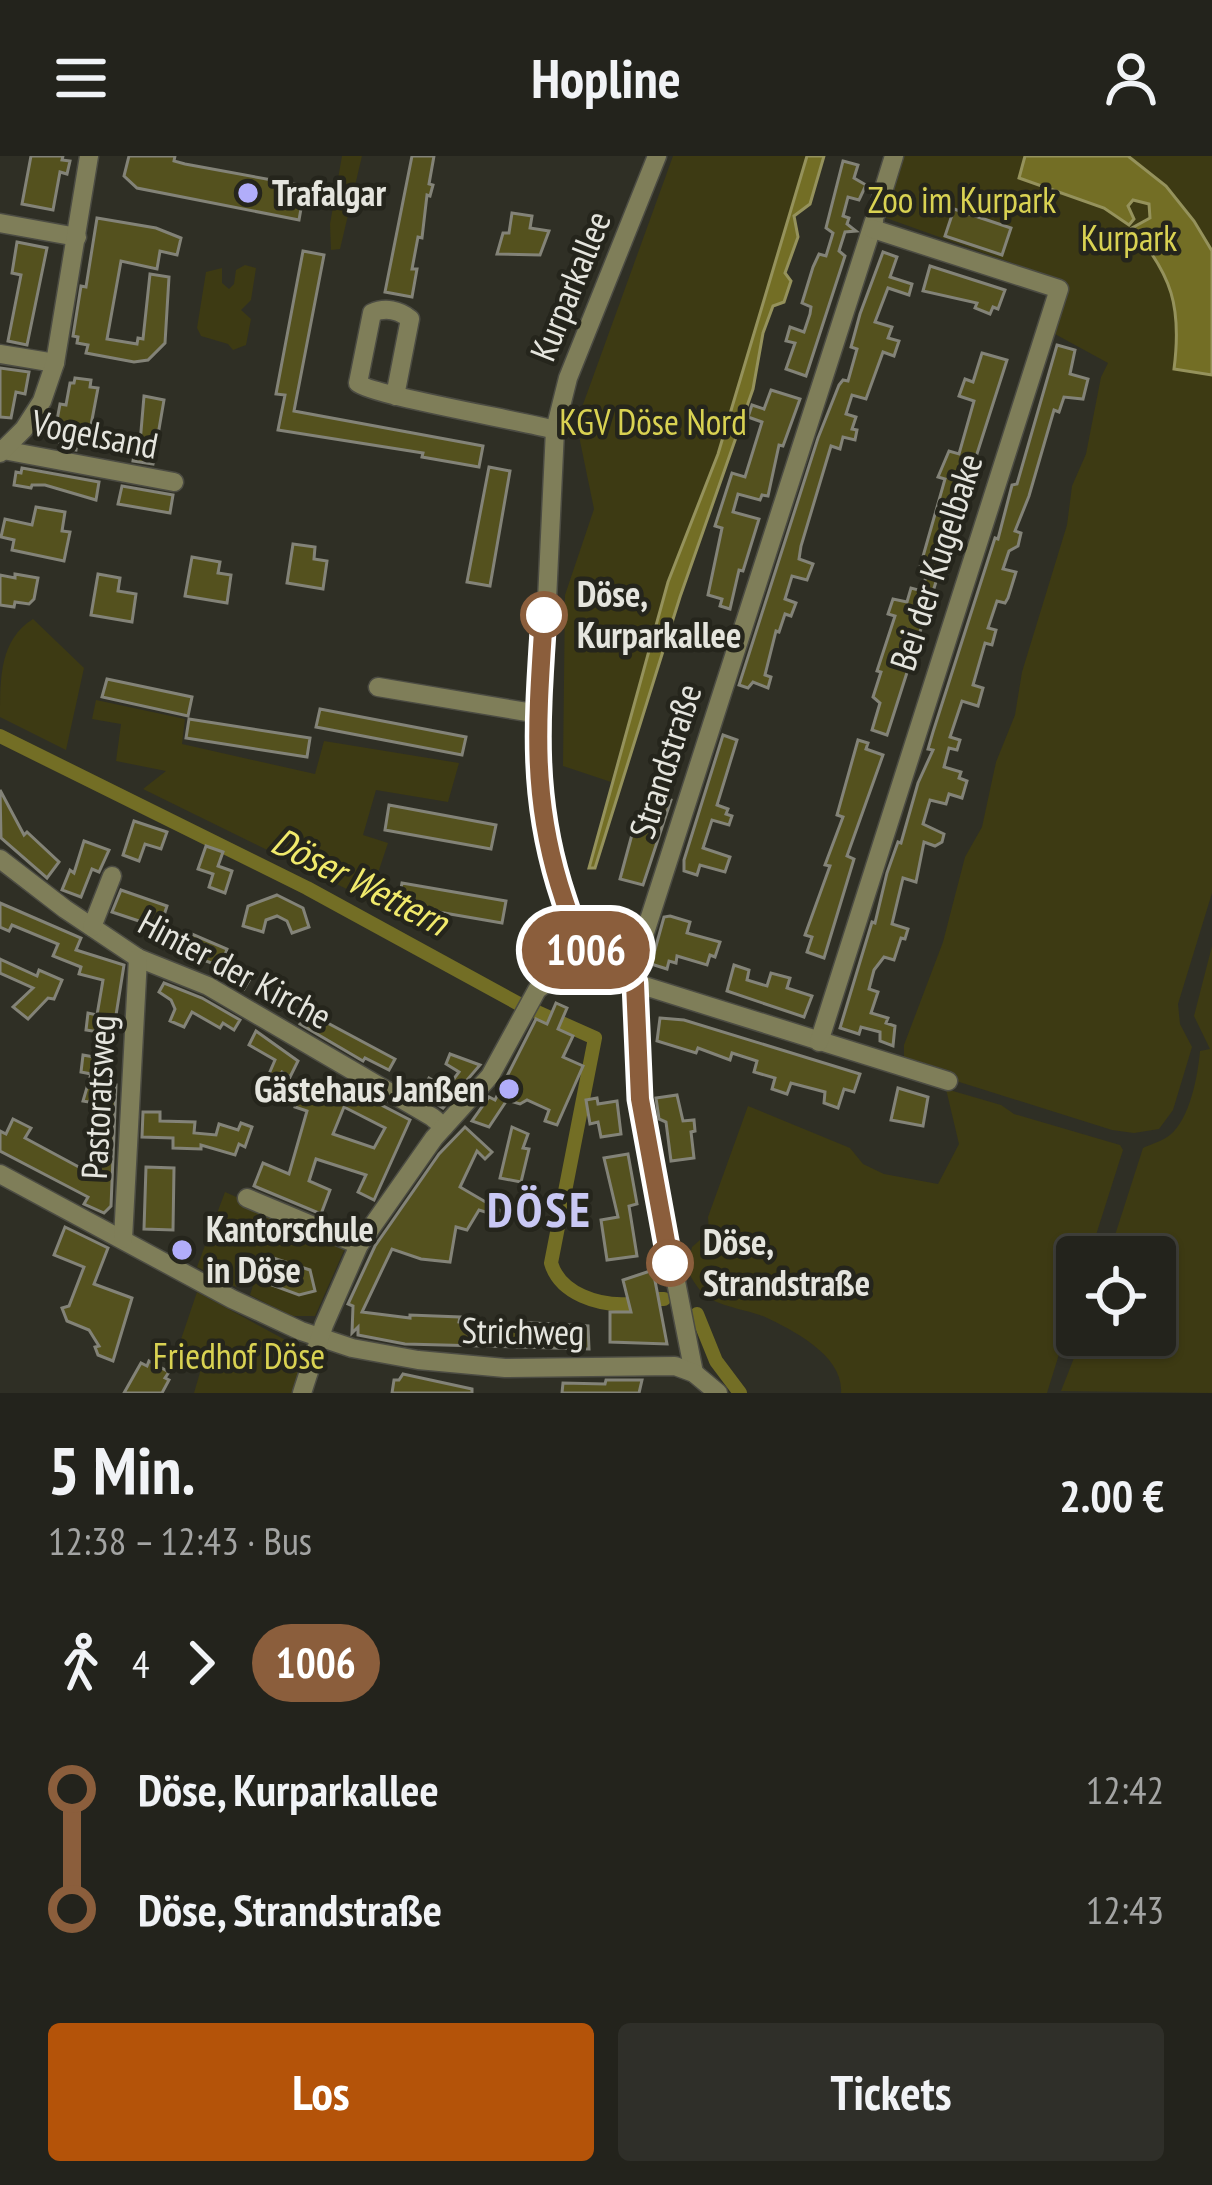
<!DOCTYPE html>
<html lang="de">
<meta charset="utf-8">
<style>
:root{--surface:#23231c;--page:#2f2f29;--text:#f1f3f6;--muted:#a3a4a3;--line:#40403b;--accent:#b45309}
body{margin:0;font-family:"PT Sans Narrow",sans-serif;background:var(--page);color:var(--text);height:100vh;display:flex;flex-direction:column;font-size:45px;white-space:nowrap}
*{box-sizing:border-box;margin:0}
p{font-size:39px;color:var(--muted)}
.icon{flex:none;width:66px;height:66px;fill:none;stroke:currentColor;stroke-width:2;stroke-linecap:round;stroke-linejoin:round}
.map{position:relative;height:1237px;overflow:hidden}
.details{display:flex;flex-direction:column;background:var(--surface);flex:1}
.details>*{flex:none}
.badge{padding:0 24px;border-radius:39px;font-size:42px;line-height:78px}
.tools{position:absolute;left:1056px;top:1080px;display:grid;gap:24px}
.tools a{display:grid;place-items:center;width:120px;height:120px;border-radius:12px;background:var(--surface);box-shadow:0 3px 9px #0004,0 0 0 3px var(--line);font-size:60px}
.map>.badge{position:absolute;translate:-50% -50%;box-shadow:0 0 0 6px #fff}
.legs{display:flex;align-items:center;gap:18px;height:132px;padding:0 48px;font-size:39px}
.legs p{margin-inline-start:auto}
.summary{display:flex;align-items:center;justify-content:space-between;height:204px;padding:0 48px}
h1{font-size:66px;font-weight:700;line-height:90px}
.primary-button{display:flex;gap:24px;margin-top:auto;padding:24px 48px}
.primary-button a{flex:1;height:138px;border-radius:12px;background:var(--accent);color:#fff;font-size:48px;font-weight:700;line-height:138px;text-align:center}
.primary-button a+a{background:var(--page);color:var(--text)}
ul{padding:0 48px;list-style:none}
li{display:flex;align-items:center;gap:42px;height:120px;font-size:45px}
li i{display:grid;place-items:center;width:18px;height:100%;margin:0 15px;background:currentColor}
li i::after{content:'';width:30px;height:30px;margin:-15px;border:9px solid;border-radius:50%;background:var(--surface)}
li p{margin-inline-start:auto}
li:first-child i{background:linear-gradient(#0000 50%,currentColor 0)}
li:last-child i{background:linear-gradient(currentColor 50%,#0000 0)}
header{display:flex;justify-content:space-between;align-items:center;height:156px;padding:0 48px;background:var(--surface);font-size:54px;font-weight:700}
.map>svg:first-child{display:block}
</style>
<header><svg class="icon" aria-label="menu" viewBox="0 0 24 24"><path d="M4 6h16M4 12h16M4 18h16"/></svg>Hopline<svg class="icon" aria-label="person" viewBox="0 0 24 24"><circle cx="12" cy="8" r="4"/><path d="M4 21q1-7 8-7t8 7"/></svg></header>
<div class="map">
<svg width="1212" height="1237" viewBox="0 0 1212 1237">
<rect width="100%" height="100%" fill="#2f2f25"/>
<g fill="#3d3a13">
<polygon points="342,0 362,0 340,93 331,94 330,68"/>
<polygon points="673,0 807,0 718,298 668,426 611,626 563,610 565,439 594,353 580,285 581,254"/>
<polygon points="903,0 1212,0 1212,737 1178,848 1180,868 1192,891 1173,954 1159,973 1134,977 1112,974 953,924 951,915 904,901 904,889 943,786 965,701 982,671 996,606 1015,559 1022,516 1067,369 1072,330 1086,298 1101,221 1108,207 1053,177 1066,136 1060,124 886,62"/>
<polygon points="245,109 256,112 251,144 241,154 251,163 246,189 233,194 228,188 201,180 197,172 206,116 222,112 222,127 229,133 234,128 236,114"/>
<path d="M33,463L84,512L66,594L0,561C0,520 0,484 33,463Z"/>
<polygon points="96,544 185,563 182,588 315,618 324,585 459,607 448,646 376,634 363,679 388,687 369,744 143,633 166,615 116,605 121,568 92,563"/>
<path d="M1212,790V1237L1061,1235L1083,1179H1155V1101H1108L1143,992C1151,988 1163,985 1170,979C1190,963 1198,919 1200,895L1210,893L1194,860Z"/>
<path d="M946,933L1001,949L1014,958L1120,989L1123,994L1089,1101H1077V1140L1047,1237H841C844,1200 793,1174 765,1161C746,1153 717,1151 703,1137C697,1132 691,1121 687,1114L692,1091L709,1076L708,1061L748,950L850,992L863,1008L884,1018L938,1028L959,988Z"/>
<polygon points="225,1036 346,1090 315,1160 291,1160 250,1139 255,1123 243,1118 236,1131 197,1111"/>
<polygon points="197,1136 304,1194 306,1200 295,1237 194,1237 203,1206 177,1195"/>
</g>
<g fill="#736e25" stroke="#95925c" stroke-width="3">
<polygon points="807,0 824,0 810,48 794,60 798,81 785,117 791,125 784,146 773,150 763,177 753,233 680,441 595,712 589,712 668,426 718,298"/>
<path d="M1025,0H1128L1166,30L1194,65L1212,95V219L1174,213C1182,151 1172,119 1132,72L1150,62L1149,48L1133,44L1128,50L1134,63L1129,69L1104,52L1019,22Z"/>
</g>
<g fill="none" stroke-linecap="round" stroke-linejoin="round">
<g stroke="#736e25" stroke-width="14">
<path d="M0,580L307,732L519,848L595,882L551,1107C560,1138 599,1150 629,1148"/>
<polyline points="659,1143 664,1143"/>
<polyline points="697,1158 716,1205 740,1237"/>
</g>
</g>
<g fill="#54511e" stroke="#838378" stroke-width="3" fill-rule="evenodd">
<polygon points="31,0 63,0 62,4 70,5 67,18 60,16 53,54 22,48"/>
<polygon points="129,0 175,0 174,5 185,8 305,30 299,64 137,32 124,20"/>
<polygon points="412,0 434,0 429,28 433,29 430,40 427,39 422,82 418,81 412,113 417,113 412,141 385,136"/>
<polygon points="843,5 858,9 854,22 866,29 859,44 848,41 843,60 849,62 847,68 856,75 845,76 839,95 845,100 806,220 786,213 795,187 786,185 790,171 804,176 810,158 811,151 802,147 813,111 819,98 826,100 833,77 826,72"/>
<polygon points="954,53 1011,72 1002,99 945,80"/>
<polygon points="512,57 532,60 530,72 549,75 540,99 497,98 503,77 509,77"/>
<polygon points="97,62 156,72 181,82 177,99 160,95 157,113 121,105 107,183 137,188 138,182 143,183 150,118 169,121 165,187 148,204 134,206 86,197 88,189 77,187 78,181 73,180 81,130 86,131"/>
<polygon points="17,86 47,92 27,189 8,185 21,119 12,117"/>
<polygon points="303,95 324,99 294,255 483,290 479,311 422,301 423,297 278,274 285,239 276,238"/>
<polygon points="883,96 897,101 890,121 912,128 909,139 888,132 875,166 892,171 888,182 899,185 894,200 883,196 866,243 852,239 846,258 856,261 852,273 857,274 855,284 843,281 840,293 831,290 801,390 799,403 813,408 807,424 792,420 785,443 796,447 791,460 785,458 779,476 776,475 765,519 771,521 768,532 753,526 748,532 739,529 818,282 839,229 843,224 848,225 857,193 851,191 860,158"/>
<polygon points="930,110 1005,134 998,153 993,151 990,158 975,152 977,147 923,135"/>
<polygon points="1057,189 1075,194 1070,218 1088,223 1083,243 1064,241 1059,256 1054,254 1029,340 1015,375 1021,377 1018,390 1009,395 1003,413 1016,416 1008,442 1005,447 997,445 988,472 996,474 992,489 985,487 973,529 983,532 978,550 962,545 950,581 960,584 957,594 949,592 944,611 961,616 959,622 967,625 962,642 949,638 946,648 930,644 923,668 944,678 942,686 935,690 924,686 916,726 903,722 892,768 908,773 905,783 901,782 894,804 884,801 874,814 869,833 878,836 871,857 888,862 886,867 895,870 893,890 880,885 880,876 861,871 859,878 840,872 872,766 875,767 887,717 898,686 901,687 918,627 933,594 928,593 933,576 995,382 998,383 1012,329 1017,328"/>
<polygon points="982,197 1007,204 887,579 872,574 880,547 873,541 881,516 877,515 895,460 888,458 893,443 907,446 911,432 922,435 928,413 920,411 945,323 938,321 949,295 959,298 974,245 959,240 965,223 973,226"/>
<polygon points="0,212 29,216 25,238 16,236 11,262 0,261"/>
<polygon points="75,222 91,224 90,231 98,232 91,269 96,270 93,285 78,281 76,294 59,291 61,281 48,279 50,269 56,270 60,248 66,249 70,227 74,227"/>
<polygon points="771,234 800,243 783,290 779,289 768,340 762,339 760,344 738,338 733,356 759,363 743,415 739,414 730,453 720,450 722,443 708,439 722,372 715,370 732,317 745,321 762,266 748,261 752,249 764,253"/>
<polygon points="144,240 164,244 153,308 133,305 136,288 140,287"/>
<polygon points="489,311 510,315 490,430 467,426"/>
<polygon points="22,312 99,326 96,344 45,329 32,329 31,332 14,329 16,316 21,317"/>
<polygon points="122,330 173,339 170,357 118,348"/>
<polygon points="36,351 65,356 62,375 70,376 64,405 12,394 14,384 1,381 5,363 32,369"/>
<polygon points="293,388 315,391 314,403 327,405 323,433 287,427"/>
<polygon points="192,401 220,406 218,417 231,419 227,447 185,440"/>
<polygon points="15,418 38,422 34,443 29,448 15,446 14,451 0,449 0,419 15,422"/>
<polygon points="98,418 120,422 118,435 136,438 132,466 91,459"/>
<polygon points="107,523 192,541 188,560 102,541"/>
<polygon points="320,553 466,581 462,599 316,571"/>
<polygon points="189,563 310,582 307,601 186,582"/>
<polygon points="723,579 737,584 717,649 728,653 726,658 732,660 729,669 712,664 703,692 730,701 725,716 700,709 697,719 684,715 684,704"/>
<polygon points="858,584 868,587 866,593 883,599 847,700 854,703 824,802 807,796 812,781 805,779 830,710 825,709 843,661 837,659"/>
<polygon points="0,634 24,679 27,676 59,706 47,722 1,682"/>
<polygon points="655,639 671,644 643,729 620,723 634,671 644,675"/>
<polygon points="389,649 496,669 491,693 385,674"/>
<polygon points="134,665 167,676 161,693 145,688 139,705 123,699"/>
<polygon points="84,685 109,694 99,716 92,713 81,741 62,734 70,714 74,717"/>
<polygon points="206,690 223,696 218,710 232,715 225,737 209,731 213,718 198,713"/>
<polygon points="402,727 506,745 502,767 398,749"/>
<polygon points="121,734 167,750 160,772 112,756"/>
<polygon points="277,739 303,752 309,771 292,777 287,765 277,760 266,764 263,776 243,770 248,750"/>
<polygon points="0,747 81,782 76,794 124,809 113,878 86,874 88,857 97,859 103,824 79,818 81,811 53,800 58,788 12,769 9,775 0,771"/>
<polygon points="670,760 690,766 687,777 720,786 715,801 710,799 707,809 677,800 676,807 669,805 667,813 651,808 664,761"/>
<polygon points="187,776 227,793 224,802 253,818 244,833 227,824 232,814 180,796"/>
<polygon points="0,803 37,820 39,814 62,824 54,843 48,842 28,863 13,851 33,832 0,817"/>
<polygon points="734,809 749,814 747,824 767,830 771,817 790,822 787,832 812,840 804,861 727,835"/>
<polygon points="164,827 202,842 240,864 234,874 223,867 220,872 192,856 184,871 170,865 175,853 171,844 159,836"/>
<polygon points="556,847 567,852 558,873 573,880 563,901 583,910 557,969 545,965 549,954 527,944 520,948 507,944 489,971 472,965 489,941 495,944 536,863 547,868"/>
<polygon points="307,856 395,903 389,914 365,902 363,905 300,868"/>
<polygon points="660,862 684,864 860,918 854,936 844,933 838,952 824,947 825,936 791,927 787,938 772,933 775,922 754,916 757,905 732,897 730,904 698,892 696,897 657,885"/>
<polygon points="256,875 298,905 290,921 282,916 278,922 269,918 275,904 249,889"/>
<polygon points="450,898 480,909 443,952 420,938 429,922 447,932 459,916 446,908"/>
<polygon points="83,899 105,903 101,929 116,929 111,1050 104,1057 84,1048 88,1041 0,995 0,975 6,978 13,963 31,972 25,982 90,1017 90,977 99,978 101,948 83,945 91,918 81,916"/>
<path d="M339,927L410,964L374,1044L358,1036L366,1019L316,1003L309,1025L330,1034L321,1058L254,1030L263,1007L289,1018L307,955L295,951L301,930L324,937L326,931ZM344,951L385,972L374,992L333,978Z"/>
<polygon points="898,932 928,941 923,970 891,964"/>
<polygon points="677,939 683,965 694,964 695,975 691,976 694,1002 671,1005 666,966 659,963 656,942"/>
<polygon points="597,942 598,948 617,945 621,978 601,981 598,966 590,968 586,944"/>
<polygon points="143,956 160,956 160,965 195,966 194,977 216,979 219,968 238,974 241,967 252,971 245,991 239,988 235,999 201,989 201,993 173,992 173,982 142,981"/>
<polygon points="465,971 492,996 485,1003 477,995 460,1031 506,1058 505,1062 479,1054 467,1074 456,1071 450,1106 421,1103 392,1093 362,1156 410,1162 410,1159 460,1161 459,1166 505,1173 517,1172 517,1166 588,1170 589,1193 405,1188 358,1179 358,1171 352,1177 353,1150 348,1148 375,1090 439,998"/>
<polygon points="512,971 528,978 523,992 529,993 521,1026 500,1022"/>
<polygon points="628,998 637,1048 629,1050 637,1100 607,1104 601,1064 618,1061 604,1002"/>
<polygon points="146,1011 174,1012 173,1074 144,1073"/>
<polygon points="65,1071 108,1092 94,1128 132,1142 113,1205 98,1199 95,1191 99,1190 89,1174 67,1165 62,1152 69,1150 84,1111 54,1099"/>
<polygon points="267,1100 310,1114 315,1135 299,1139 237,1116 243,1101 264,1109"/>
<polygon points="653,1114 667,1188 610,1186 610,1156 631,1156 623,1124"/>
<polygon points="149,1205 169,1216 165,1222 169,1224 162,1237 124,1237 141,1207 147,1210"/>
<polygon points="403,1218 472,1233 472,1237 392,1237 394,1224 399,1224"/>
<polygon points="606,1224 642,1224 639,1237 562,1237 563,1227 605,1228"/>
</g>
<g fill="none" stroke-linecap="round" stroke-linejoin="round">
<defs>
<g id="minor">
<path d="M657,0L568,222L555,274L538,635C545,686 557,754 588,796C599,811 620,818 635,827L948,925"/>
<polyline points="876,58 894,0"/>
<polyline points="0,67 77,81"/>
<polyline points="0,198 55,207"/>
<path d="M395,240L410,163C399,154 385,151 372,157L358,227C370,239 523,265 555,274"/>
<polyline points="3,294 174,326"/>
<polyline points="0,297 24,273 42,245 55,207 89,0"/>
<polyline points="378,531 539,558"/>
<polyline points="0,703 65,753 138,802 208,830 432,961 444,971"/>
<polyline points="92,771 112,720"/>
<polyline points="621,819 641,789 874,65"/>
<polyline points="635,827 640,943 694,1217"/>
<polyline points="819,886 1059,133 873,73"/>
<polyline points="0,1018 232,1143 301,1175 352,1192 418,1204 505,1212 675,1210 694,1217 718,1237"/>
<polyline points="247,1042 359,1089"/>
<polyline points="123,1083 138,802"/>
<polyline points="302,1237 324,1169 359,1089 434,982 490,920 537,834 587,795"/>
</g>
</defs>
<use href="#minor" stroke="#4c4c43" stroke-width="21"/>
<use href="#minor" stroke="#7f7e59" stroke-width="18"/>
</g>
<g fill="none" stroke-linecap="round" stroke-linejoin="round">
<defs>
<path id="line-1" d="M544,459C538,557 530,632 559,728C566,750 574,778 588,797C599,811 620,819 635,827L640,943L670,1107"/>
</defs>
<use href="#line-1" stroke="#fff" stroke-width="27"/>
<use href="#line-1" stroke="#8b5e3c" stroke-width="18"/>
</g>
<g fill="#b1adfa" stroke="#25251c" stroke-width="4.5">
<circle cx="248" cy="37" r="12"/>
<circle cx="509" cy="933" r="12"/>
<circle cx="182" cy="1094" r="12"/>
</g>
<g fill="#fff" stroke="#8b5e3c" stroke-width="6">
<circle cx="544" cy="459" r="21"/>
<circle cx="670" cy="1107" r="21"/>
</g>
<g text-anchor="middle" stroke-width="9" stroke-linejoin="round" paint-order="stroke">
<g font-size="36" font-weight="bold" fill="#e5e5de" stroke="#25251c" text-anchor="start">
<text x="272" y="50">Trafalgar</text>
<text x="485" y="946" text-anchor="end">Gästehaus Janßen</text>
<text x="206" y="1086">Kantorschule<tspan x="206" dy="41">in Döse</tspan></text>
</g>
<g font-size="36" fill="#d9d252" stroke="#25251c">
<text x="962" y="57">Zoo im Kurpark</text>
<text x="1129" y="95">Kurpark</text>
<text x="653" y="279">KGV Döse Nord</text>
<text x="239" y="1213">Friedhof Döse</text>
</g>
<g font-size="36" fill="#e5e5de" stroke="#25251c">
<text transform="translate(570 130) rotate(-68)" y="13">Kurparkallee</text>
<text transform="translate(95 278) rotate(11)" y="13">Vogelsand</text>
<text transform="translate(936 406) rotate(-72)" y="13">Bei der Kugelbake</text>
<text transform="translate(665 605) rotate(-72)" y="13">Strandstraße</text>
<text transform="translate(235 813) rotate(28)" y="13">Hinter der Kirche</text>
<text transform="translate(98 941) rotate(-87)" y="13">Pastoratsweg</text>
<text transform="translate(523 1175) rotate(1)" y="13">Strichweg</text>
</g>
<g font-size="36" font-weight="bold" fill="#e5e5de" stroke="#25251c" text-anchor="start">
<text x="577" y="451">Döse,<tspan x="577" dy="41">Kurparkallee</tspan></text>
<text x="703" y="1099">Döse,<tspan x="703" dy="41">Strandstraße</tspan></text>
</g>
<g font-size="39" font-style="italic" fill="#f1ea6b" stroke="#25251c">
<text transform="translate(360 725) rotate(27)" y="14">Döser Wettern</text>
</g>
<g font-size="48" font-weight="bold" letter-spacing="3" fill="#c9c8f4" stroke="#25251c">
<text x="540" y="1071">DÖSE</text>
</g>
</g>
</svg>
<div class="tools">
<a><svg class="icon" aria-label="locate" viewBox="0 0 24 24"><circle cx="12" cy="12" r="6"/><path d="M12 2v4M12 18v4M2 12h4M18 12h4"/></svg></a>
</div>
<b class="badge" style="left:586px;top:794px;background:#8b5e3c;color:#fff">1006</b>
</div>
<section class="details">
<div class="summary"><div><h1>5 Min.</h1><p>12:38 – 12:43 · Bus</p></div><b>2.00 €</b></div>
<div class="legs"><svg class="icon" aria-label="walk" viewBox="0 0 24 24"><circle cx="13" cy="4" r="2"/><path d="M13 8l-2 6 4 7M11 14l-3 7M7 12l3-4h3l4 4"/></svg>4<svg class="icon" aria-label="forward" viewBox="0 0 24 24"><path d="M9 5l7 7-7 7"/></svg><b class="badge" style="background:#8b5e3c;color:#fff">1006</b></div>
<ul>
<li><i style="color:#8b5e3c"></i><b>Döse, Kurparkallee</b><p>12:42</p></li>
<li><i style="color:#8b5e3c"></i><b>Döse, Strandstraße</b><p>12:43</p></li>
</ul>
<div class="primary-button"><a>Los</a><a>Tickets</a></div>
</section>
